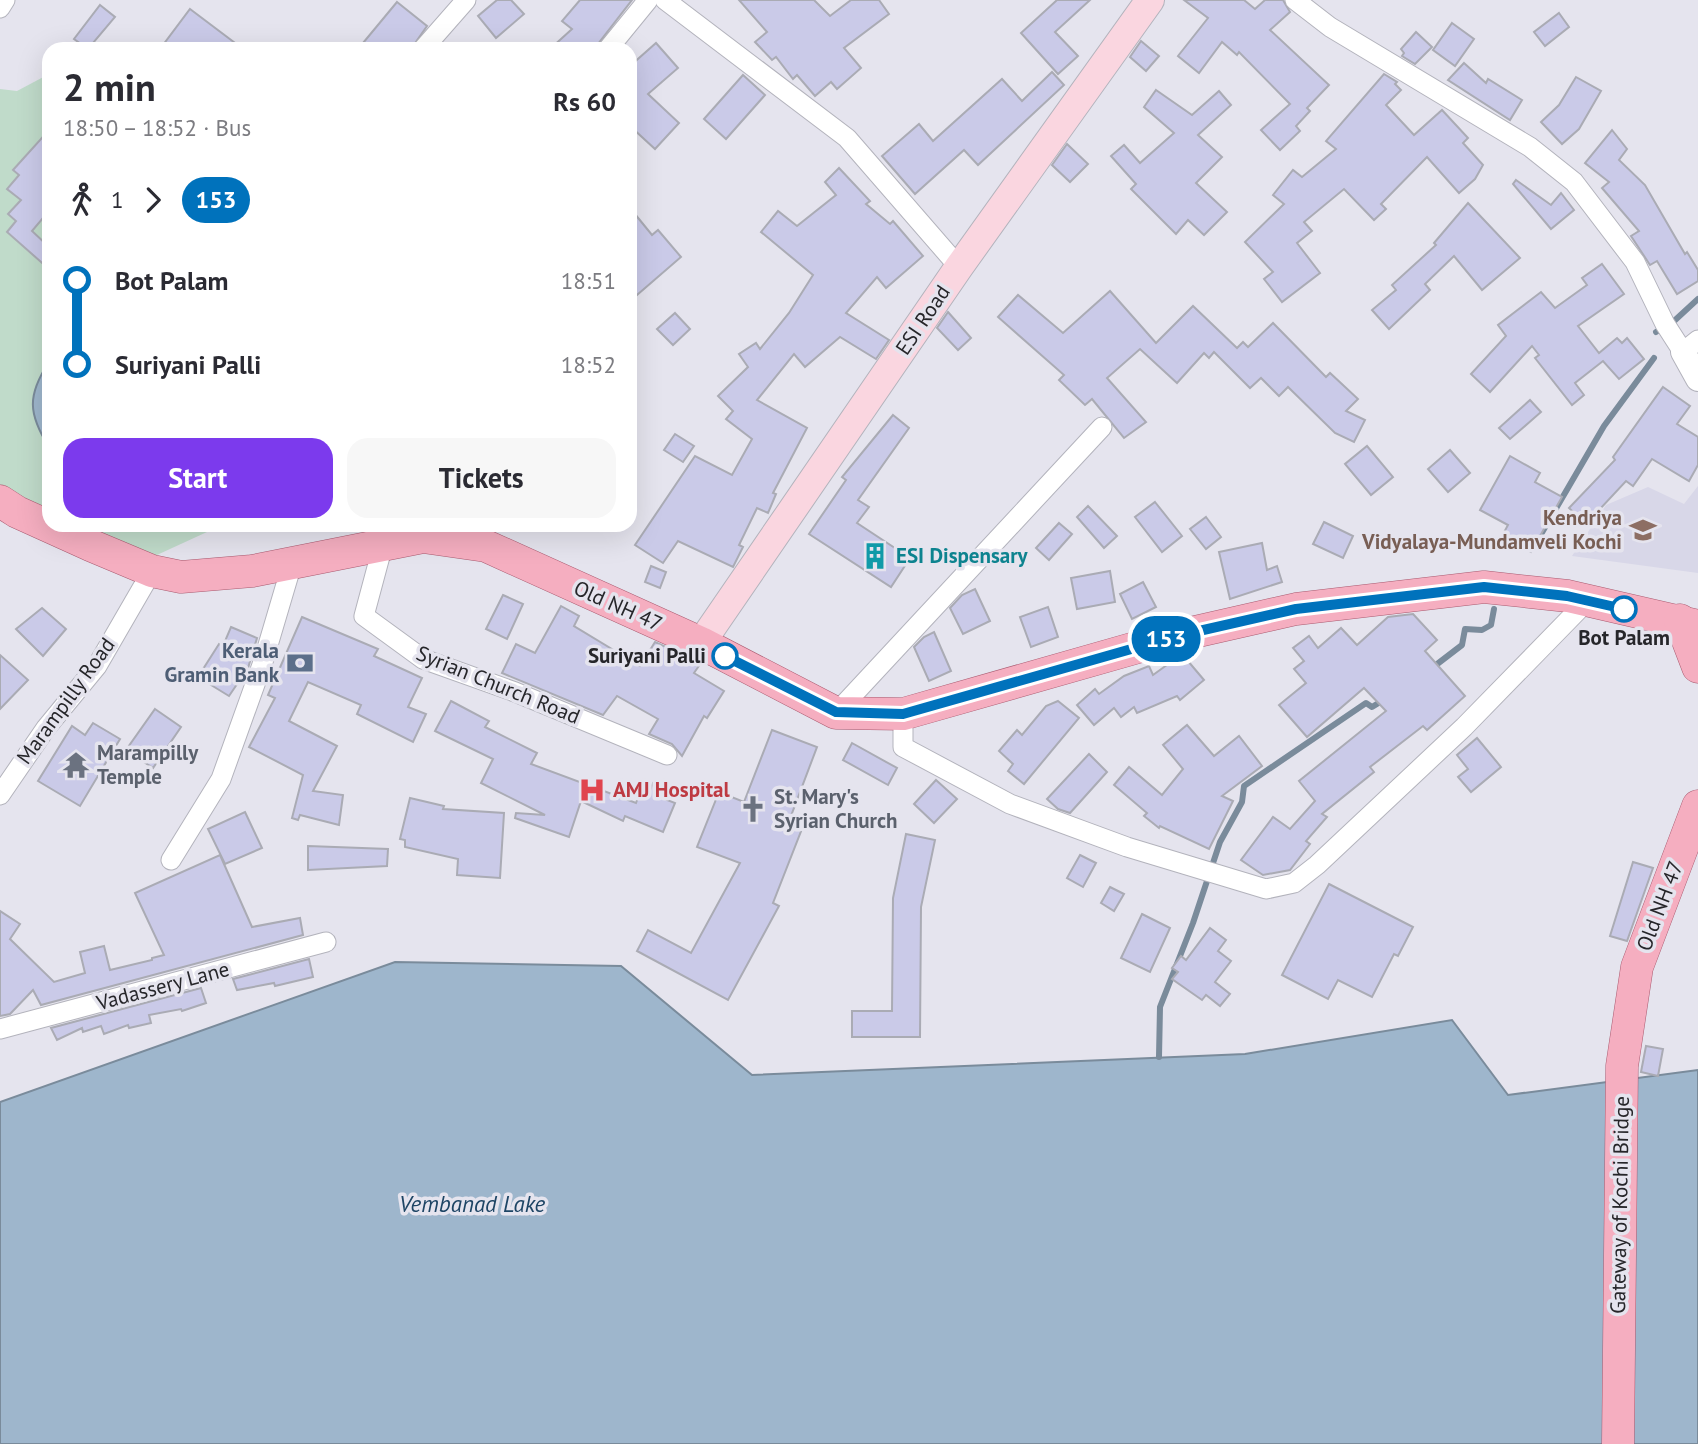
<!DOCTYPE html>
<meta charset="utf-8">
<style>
:root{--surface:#fff;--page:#f7f7f7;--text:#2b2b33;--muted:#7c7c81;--accent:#7c3aed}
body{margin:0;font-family:"PT Sans",sans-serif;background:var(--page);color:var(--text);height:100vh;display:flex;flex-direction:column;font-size:26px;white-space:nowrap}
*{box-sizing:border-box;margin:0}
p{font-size:23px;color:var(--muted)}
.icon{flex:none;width:38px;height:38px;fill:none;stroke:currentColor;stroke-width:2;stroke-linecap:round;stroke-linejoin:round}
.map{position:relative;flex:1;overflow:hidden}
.drawer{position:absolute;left:42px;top:42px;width:595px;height:490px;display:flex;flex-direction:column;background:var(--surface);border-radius:21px;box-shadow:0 7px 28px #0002}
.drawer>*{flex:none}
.badge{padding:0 14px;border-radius:23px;font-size:24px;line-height:46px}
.map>.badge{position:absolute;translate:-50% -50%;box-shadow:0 0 0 4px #fff}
.legs{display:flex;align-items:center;gap:10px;height:77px;padding:0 21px;font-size:23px}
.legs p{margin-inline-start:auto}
.overview{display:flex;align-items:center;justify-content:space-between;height:119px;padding:0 21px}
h1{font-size:38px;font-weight:600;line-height:52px}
.primary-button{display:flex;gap:14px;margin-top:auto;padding:14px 21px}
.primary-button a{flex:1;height:80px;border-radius:21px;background:var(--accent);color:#fff;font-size:28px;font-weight:600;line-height:80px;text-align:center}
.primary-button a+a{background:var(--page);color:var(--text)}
ul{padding:0 21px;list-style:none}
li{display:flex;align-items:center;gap:24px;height:84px;font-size:26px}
li i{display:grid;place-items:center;width:10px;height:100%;margin:0 9px;background:currentColor}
li i::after{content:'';width:18px;height:18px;margin:-9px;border:5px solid;border-radius:50%;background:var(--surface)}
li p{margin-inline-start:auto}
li:first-child i{background:linear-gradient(#0000 50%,currentColor 0)}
li:last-child i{background:linear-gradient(currentColor 50%,#0000 0)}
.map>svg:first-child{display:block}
</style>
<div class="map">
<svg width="1698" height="1444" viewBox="0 0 1698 1444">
<rect width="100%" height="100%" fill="#e5e4ee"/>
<polygon fill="#d8d7e8" points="1698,486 1698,573 1572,556 1606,505 1648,487 1684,504"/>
<g fill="#c0dbca">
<polygon points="49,74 49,518 0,494 0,89 17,91"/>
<polygon points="63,525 234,525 207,532 146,560"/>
</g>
<g fill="#9eb6cc" stroke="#7a8b9b" stroke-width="2">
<path d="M49,362V447C28,414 27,395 49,362Z"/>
<polygon points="395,962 621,966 752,1075 1245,1054 1452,1020 1508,1095 1698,1070 1698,1444 0,1444 0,1102"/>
</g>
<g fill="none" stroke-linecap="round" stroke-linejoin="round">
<g stroke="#7a8b9b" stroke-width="6">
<polyline points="1656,332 1673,322 1698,299"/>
<polyline points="1533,548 1604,426 1654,358"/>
<polyline points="1432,668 1462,645 1465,629 1482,630 1491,625 1494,609"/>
<polyline points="1159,1057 1160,1007 1193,923 1220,842 1242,802 1244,786 1366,703 1372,707 1385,699"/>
</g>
</g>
<g fill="#cacae8" stroke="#aaabb4" stroke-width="2">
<polygon points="497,0 511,0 524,14 496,38 478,16"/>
<polygon points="580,0 632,0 594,49 550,49 572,29 562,21"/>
<polygon points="739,0 814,0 830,16 851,0 879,0 889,14 844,48 861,68 837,89 831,82 815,96 797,75 793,79 776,57 772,60 755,42 767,32"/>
<polygon points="1057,0 1090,0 1055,32 1078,56 1058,74 1021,33"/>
<polygon points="1184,0 1244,0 1255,9 1265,0 1283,0 1290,12 1270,30 1329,85 1307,108 1310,111 1296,126 1300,131 1280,150 1261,130 1290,104 1239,52 1237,55 1222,42 1199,73 1178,56 1208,18"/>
<polygon points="397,2 427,26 411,49 358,49"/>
<polygon points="100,5 115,17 88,49 74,39"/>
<polygon points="190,9 243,49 160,49"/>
<polygon points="1559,13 1569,27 1545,46 1534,32"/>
<polygon points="1452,23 1474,39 1455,66 1433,50"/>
<polygon points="1416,32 1432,47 1415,64 1402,56 1404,53 1401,49"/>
<polygon points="1141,41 1159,56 1146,71 1130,57"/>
<polygon points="656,43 678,68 648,94 679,123 655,149 630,126 630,66"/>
<polygon points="1464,63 1486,83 1488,79 1522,100 1510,120 1448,80"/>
<polygon points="1052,72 1064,85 978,165 964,150 915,194 882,156 919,124 933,141 1002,79 1022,101"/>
<polygon points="1384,74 1397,82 1395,84 1401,90 1386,105 1414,135 1442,110 1468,138 1463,143 1483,165 1475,179 1459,193 1427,157 1381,204 1386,209 1374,220 1344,189 1304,222 1312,231 1297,243 1320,273 1282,302 1264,279 1273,272 1245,242 1284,204 1273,195 1293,170 1302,177 1336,149 1326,141"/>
<polygon points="743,75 765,95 726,139 704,119"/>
<polygon points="1576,77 1601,91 1579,129 1562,144 1541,122 1559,105"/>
<polygon points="1156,90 1192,115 1219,91 1231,105 1198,135 1222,157 1196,183 1227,212 1204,235 1188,220 1176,234 1131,189 1136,184 1111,156 1124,145 1140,163 1174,133 1144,107"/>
<polygon points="49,130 49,211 32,231 49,247 49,269 7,232 16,221 8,214 21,200 7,189 19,175 13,170"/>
<polygon points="1612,130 1627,149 1619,160 1645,185 1685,254 1687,252 1698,270 1698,281 1677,294 1657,261 1650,265 1631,236 1639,231 1602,188 1609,182 1585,163"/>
<polygon points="1067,144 1088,164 1070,182 1052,165"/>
<polygon points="839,168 870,201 866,204 890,224 893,221 923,256 886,288 877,277 846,313 889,340 876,359 840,337 805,367 794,354 757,400 807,428 773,493 776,494 768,513 757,508 739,545 743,547 733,567 678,541 663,563 635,545 695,456 732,475 752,439 726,419 733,411 718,396 748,367 739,354 756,343 760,349 789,313 813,275 761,232 778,211 797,226 836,195 825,182"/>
<polygon points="1516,180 1551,205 1561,193 1574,210 1551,229 1513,184"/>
<polygon points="1468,203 1520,258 1482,290 1454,256 1425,284 1430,290 1389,329 1372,310 1396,290 1392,285 1436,245 1434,243"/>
<polygon points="630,208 652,235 658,230 681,257 630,301"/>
<polygon points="1602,264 1624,294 1578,326 1599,353 1617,338 1622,343 1627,338 1644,359 1619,379 1603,361 1575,383 1584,395 1572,405 1535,358 1539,355 1532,346 1490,392 1471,374 1506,336 1498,325 1541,292 1555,308 1587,285 1582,278"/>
<polygon points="1110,291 1156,343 1193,306 1237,348 1243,342 1248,347 1273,323 1326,377 1330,373 1358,399 1346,411 1365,420 1354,442 1335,433 1288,387 1279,396 1261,378 1250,388 1214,352 1209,358 1204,353 1177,383 1140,349 1107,378 1146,422 1124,438 1092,399 1085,405 1059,380 1064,375 998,317 1018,295 1063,333"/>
<polygon points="948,312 971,338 958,350 937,328"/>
<polygon points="675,313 690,329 673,345 657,329"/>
<polygon points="1663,387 1690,406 1677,424 1698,437 1698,465 1689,481 1652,459 1633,486 1626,481 1586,524 1569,508 1615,460 1613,457"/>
<polygon points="1530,400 1541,412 1510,439 1499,428"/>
<polygon points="893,415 909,428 858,500 869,507 857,523 910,558 891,587 809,534 846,480 842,477"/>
<polygon points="675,434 694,446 683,462 664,450"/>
<polygon points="1367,446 1393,477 1371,495 1345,464"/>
<polygon points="1450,450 1470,473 1448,492 1428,469"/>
<polygon points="1510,456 1540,473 1535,482 1562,497 1531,552 1502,536 1508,525 1480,510"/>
<polygon points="1155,502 1182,536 1162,552 1135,517"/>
<polygon points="1088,506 1117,536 1104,548 1077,517"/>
<polygon points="1206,517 1221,537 1206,549 1190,529"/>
<polygon points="1324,522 1353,536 1343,558 1313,544"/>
<polygon points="1059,523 1072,534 1049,560 1036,548"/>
<polygon points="1262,543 1267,570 1277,566 1282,582 1230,599 1219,552"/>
<polygon points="651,566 666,572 660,588 645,582"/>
<polygon points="1110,571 1115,602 1077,609 1071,578"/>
<polygon points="1143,582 1156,607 1132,619 1120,594"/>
<polygon points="975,589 990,621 963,634 950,608 962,595"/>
<polygon points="503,595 523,604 507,639 486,629"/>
<polygon points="561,606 579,616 574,626 640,666 655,642 701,663 694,673 724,691 707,718 704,716 682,756 672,744 649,734 658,719 617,696 603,715 502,673 516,644 535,653"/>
<polygon points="1048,607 1058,637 1031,647 1020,617"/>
<polygon points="42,608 66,629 43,656 16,629"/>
<polygon points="1413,614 1437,640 1425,651 1465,696 1427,730 1423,726 1370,767 1374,772 1322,814 1327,817 1306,841 1310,844 1290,870 1263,875 1241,860 1273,817 1290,829 1315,801 1299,781 1386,711 1364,688 1307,737 1279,705 1306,683 1294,669 1304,661 1293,648 1309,636 1318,648 1341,628 1357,645 1388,617"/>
<polygon points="302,617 378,649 374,656 422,678 408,707 426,714 413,742 357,714 361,705 308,682 289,721 337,746 313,791 343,795 339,825 300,815 298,820 292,818 303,775 249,747 275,698 268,695"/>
<polygon points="231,627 257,638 248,668 229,696 198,677 219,644 223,646"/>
<polygon points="934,632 951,671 929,681 914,647 924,637"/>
<polygon points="1182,654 1204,680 1180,700 1177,696 1137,713 1134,707 1121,717 1114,708 1094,725 1077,705 1095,689 1099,694 1124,676 1149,666 1153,675"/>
<polygon points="0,655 28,680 0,709"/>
<polygon points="451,701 489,721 485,727 537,753 531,764 636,803 639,795 647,798 653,783 671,790 667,800 675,803 663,832 625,816 623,821 581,801 569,837 515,818 516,813 545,815 481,783 493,759 435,731"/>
<polygon points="1058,701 1079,718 1024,784 1008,771 1013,764 999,751 1017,730 1022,735 1046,706"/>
<polygon points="155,709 181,727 153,768 126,750"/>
<polygon points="93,723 120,739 80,806 38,781 72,726 85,735"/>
<polygon points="1187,725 1214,756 1239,736 1262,766 1222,796 1233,801 1209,849 1160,826 1159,828 1144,816 1147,813 1114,785 1129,767 1162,795 1183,769 1163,745"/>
<polygon points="772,730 817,747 791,816 805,821 773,903 779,906 728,1000 637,951 648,930 691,953 740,863 697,847 719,792 744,802"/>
<polygon points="1477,738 1501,767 1471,792 1458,777 1468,769 1457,755"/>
<polygon points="852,743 897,768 888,785 843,760"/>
<polygon points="1089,754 1107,772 1070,813 1058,809 1047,799"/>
<polygon points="936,780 957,799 934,823 914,804"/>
<polygon points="410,798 444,806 443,809 504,813 500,878 457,875 458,859 405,847 405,840 400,839"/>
<polygon points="245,812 262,848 225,864 208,829"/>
<polygon points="906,834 935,840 921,907 920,1037 852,1037 852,1011 892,1011 893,898"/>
<polygon points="308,846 388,849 387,866 308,870"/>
<polygon points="220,855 252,927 300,918 303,935 41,1005 33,990 10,1014 0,1016 0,911 20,924 10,939 54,982 85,973 80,952 104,946 110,970 152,960 152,958 164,955 135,893"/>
<polygon points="1080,855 1096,863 1083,887 1067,878"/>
<polygon points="1633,862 1653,868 1627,941 1610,936"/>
<polygon points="1329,884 1413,927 1398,956 1394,954 1372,997 1338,980 1328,999 1282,975"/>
<polygon points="1110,887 1124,894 1114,911 1101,903"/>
<polygon points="1142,914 1170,928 1150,972 1121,958"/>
<polygon points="1210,928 1226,940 1218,951 1231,961 1215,982 1230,994 1220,1006 1206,995 1202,1000 1172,979 1178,972 1172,968 1181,956 1186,960"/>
<polygon points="309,959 313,977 275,986 274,983 237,990 233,979"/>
<polygon points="201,988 206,1003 182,1011 181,1009 149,1015 151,1023 129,1028 128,1025 104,1034 101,1026 83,1032 82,1028 57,1040 51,1028"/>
<polygon points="1646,1046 1663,1049 1658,1076 1641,1072"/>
</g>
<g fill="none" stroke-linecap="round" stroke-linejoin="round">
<defs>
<g id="minor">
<polyline points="665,0 847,138 959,267"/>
<polyline points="1295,0 1330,27 1530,147 1574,182 1635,262 1665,324 1683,352 1698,340"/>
<polyline points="0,8 5,0"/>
<polyline points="423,49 466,0"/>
<polyline points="608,49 648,0"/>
<polyline points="383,545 364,616 423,659 515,692 667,755"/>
<polyline points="836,713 1102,427"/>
<polyline points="903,714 903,747 1010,804 1127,847 1266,889 1294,883 1317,865 1464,727 1587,601"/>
<polyline points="0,795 46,728 97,666 152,571"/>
<polyline points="171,860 221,779 263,662 292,564"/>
<polyline points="0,1029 326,942"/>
</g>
<polyline id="tertiary" points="1683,352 1698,379"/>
<polyline id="secondary" points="701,643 959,267 1150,0"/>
<g id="primary">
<polyline points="0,501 17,512 90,545 152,571 181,577 252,571 423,537 486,546 701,643 836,713 903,714 1177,636 1296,609 1484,587 1568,596 1698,626"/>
<polyline points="1680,620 1698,667"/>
<polyline points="1618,1444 1622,1066 1637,967 1698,806"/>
</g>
</defs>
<use href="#minor" stroke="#b3b3bc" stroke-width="21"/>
<use href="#tertiary" stroke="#b3b3bc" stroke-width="26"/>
<use href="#secondary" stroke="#b3b3bc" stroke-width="30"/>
<use href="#primary" stroke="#a95b70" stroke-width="33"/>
<use href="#minor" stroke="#fff" stroke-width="19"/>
<use href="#tertiary" stroke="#fff" stroke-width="24"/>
<use href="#secondary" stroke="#fad6e0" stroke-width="28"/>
<use href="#primary" stroke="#f5aec0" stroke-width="32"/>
</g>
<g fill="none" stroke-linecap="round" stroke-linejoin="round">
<defs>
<polyline id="line-1" points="725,656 836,712 903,714 1177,636 1296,609 1484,587 1567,596 1624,609"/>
</defs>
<use href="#line-1" stroke="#fff" stroke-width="16"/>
<use href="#line-1" stroke="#0072bc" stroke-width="10"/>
</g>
<defs>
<symbol id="school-bare" viewBox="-9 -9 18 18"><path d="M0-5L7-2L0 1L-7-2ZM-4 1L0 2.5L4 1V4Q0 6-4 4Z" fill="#8d6e63" stroke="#e5e4ee" stroke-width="2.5" paint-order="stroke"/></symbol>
<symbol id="building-bare" viewBox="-9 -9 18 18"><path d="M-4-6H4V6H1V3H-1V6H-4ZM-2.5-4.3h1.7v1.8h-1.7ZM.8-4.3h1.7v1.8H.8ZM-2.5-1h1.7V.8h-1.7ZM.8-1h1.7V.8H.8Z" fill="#0f9aa8" stroke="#e5e4ee" stroke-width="2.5" paint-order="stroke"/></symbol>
<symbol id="bank-bare" viewBox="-9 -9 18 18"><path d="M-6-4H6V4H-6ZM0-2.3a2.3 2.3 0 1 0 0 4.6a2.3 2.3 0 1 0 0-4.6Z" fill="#5c6f8a" stroke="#e5e4ee" stroke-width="2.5" paint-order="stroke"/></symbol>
<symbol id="temple-bare" viewBox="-9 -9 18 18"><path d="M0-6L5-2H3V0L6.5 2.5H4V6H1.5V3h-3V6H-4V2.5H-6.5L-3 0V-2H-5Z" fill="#6b7280" stroke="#e5e4ee" stroke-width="2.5" paint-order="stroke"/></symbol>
<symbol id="hospital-bare" viewBox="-9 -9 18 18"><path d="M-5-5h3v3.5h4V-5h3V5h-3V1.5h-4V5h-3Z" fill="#e0444e" stroke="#e5e4ee" stroke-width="2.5" paint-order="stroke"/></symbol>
<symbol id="church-bare" viewBox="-9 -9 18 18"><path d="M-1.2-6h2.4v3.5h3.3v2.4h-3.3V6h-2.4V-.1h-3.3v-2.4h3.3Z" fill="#6b7280" stroke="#e5e4ee" stroke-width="2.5" paint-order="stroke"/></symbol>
</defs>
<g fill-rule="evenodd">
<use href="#school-bare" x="1624" y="511" width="38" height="38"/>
<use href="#building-bare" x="856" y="537" width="38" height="38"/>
<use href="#bank-bare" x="281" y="644" width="38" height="38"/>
<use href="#temple-bare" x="57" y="746" width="38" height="38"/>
<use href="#hospital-bare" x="573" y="771" width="38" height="38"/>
<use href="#church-bare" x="734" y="790" width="38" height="38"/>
</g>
<g fill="#fff" stroke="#0072bc" stroke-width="3.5">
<circle cx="1624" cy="609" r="12"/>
<circle cx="725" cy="656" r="12"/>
</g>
<g text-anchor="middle" stroke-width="7" stroke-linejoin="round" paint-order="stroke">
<g font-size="21" fill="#26262a" stroke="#e5e4ee">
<text transform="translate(923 320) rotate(-56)" y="7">ESI Road</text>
<text transform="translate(618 606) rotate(24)" y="7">Old NH 47</text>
<text transform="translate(498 685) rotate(22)" y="7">Syrian Church Road</text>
<text transform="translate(66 701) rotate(-54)" y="7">Marampilly Road</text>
<text transform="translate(1660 906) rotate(-69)" y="7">Old NH 47</text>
<text transform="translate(163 986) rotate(-15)" y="7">Vadassery Lane</text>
<text transform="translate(1620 1205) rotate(-89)" y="7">Gateway of Kochi Bridge</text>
</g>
<g font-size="21" font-weight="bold" fill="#785e54" stroke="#e5e4ee" text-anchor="end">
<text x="1622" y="525">Kendriya<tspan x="1622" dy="24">Vidyalaya-Mundamveli Kochi</tspan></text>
</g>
<g font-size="21" font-weight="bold" fill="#0d838f" stroke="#e5e4ee" text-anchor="start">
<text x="896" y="563">ESI Dispensary</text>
</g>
<g font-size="21" font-weight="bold" fill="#26262a" stroke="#e5e4ee">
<text x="1624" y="645">Bot Palam</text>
<text x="706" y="663" text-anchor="end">Suriyani Palli</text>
</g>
<g font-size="21" font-weight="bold" fill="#4e5e75" stroke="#e5e4ee" text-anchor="end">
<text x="279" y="658">Kerala<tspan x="279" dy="24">Gramin Bank</tspan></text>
</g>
<g font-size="21" font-weight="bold" fill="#5b616d" stroke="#e5e4ee" text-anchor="start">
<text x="97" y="760">Marampilly<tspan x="97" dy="24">Temple</tspan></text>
<text x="774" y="804">St. Mary's<tspan x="774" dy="24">Syrian Church</tspan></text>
</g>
<g font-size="21" font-weight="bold" fill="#be3a42" stroke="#e5e4ee" text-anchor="start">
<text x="613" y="797">AMJ Hospital</text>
</g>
<g font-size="23" font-style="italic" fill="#1e4565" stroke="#e5e4ee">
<text x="472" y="1212">Vembanad Lake</text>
</g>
</g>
</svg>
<b class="badge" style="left:1166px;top:639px;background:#0072bc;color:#fff">153</b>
<section class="drawer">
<div class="overview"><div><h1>2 min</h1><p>18:50 – 18:52 · Bus</p></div><b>Rs 60</b></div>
<div class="legs"><svg class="icon" aria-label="walk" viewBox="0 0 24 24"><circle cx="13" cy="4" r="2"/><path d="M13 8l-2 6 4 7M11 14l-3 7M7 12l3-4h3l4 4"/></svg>1<svg class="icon" aria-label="forward" viewBox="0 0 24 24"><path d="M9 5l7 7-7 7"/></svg><b class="badge" style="background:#0072bc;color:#fff">153</b></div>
<ul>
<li><i style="color:#0072bc"></i><b>Bot Palam</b><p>18:51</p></li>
<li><i style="color:#0072bc"></i><b>Suriyani Palli</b><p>18:52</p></li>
</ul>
<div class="primary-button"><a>Start</a><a>Tickets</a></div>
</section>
</div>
